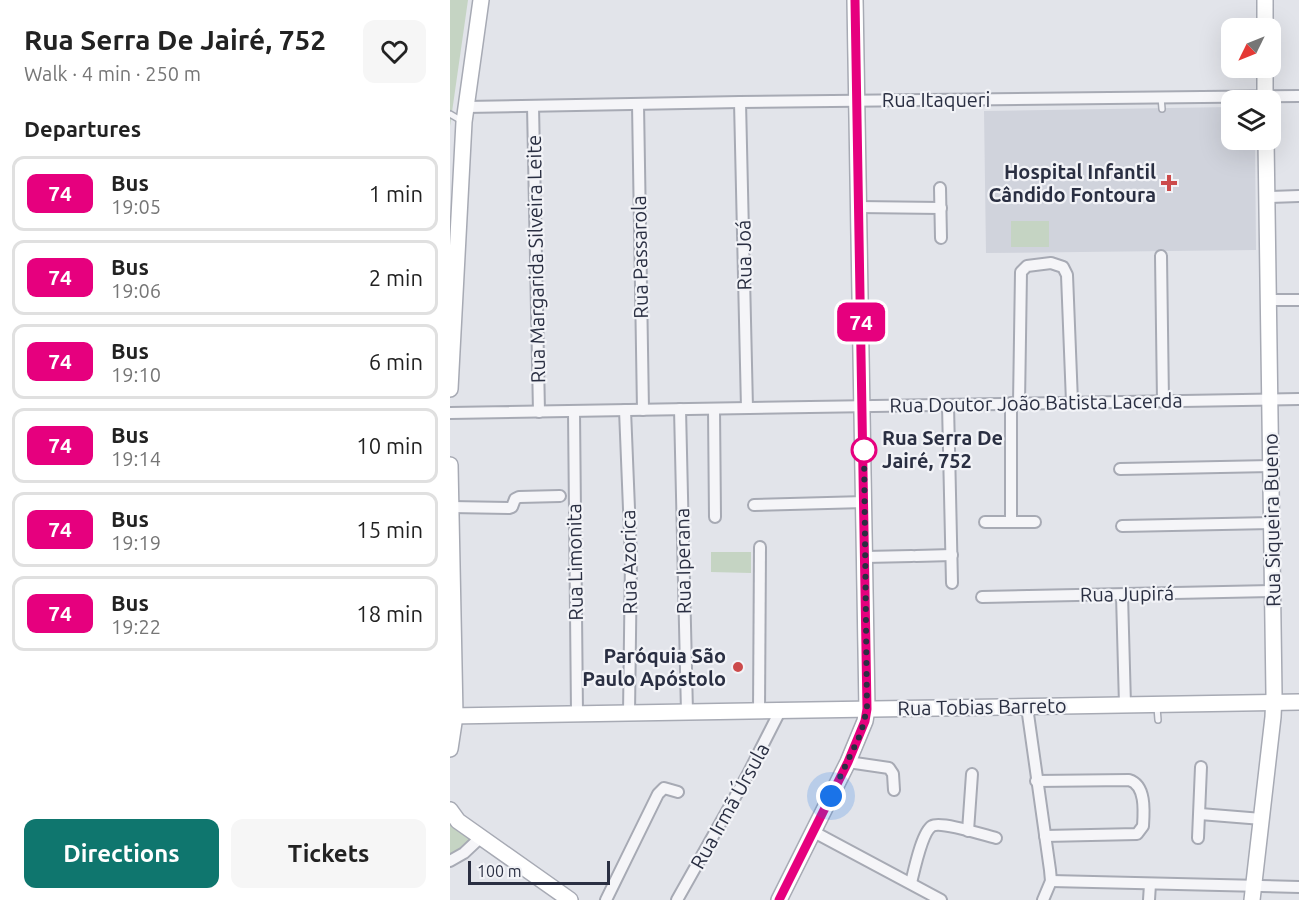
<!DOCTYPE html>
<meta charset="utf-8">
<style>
:root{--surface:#fff;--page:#f6f6f6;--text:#222;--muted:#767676;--line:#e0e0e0;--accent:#0f766e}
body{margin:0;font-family:Ubuntu,sans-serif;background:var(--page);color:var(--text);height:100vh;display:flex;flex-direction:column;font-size:22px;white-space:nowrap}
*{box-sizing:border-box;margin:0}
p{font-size:20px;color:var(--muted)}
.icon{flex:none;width:33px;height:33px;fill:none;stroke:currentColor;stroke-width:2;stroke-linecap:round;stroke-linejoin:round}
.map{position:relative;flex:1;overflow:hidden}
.details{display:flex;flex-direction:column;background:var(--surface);width:450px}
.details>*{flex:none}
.badge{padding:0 12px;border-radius:9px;font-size:21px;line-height:39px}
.needle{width:39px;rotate:227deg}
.fabs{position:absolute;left:771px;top:18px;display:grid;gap:12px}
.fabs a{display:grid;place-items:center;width:60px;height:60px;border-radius:12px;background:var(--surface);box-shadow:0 6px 24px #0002;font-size:30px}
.scale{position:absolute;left:18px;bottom:15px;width:142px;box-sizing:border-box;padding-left:6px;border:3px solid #2a2f42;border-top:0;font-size:16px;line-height:21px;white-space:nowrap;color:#2a2f42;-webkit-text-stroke:4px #f2f3f7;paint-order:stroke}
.you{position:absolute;width:30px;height:30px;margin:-15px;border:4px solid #fff;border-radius:50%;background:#1a73e8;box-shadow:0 0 0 9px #1a73e833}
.map>.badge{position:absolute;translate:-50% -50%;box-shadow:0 0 0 3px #fff}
h2{padding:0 24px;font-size:22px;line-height:54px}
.round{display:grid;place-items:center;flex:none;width:63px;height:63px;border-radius:12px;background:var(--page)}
.head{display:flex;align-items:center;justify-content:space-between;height:102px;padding:0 24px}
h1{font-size:28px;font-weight:700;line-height:45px}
.cta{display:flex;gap:12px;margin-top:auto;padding:12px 24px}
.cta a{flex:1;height:69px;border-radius:12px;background:var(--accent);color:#fff;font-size:24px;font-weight:700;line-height:69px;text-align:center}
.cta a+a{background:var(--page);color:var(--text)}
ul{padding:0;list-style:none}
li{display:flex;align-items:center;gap:18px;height:75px;margin:0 12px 9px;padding:0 12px;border:3px solid var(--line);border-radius:12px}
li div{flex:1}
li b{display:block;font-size:22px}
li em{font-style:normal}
li .badge{min-width:66px;font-weight:700;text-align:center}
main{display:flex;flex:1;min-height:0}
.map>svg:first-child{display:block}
</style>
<main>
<section class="details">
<div class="head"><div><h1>Rua Serra De Jairé, 752</h1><p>Walk · 4 min · 250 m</p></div><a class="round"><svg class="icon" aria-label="heart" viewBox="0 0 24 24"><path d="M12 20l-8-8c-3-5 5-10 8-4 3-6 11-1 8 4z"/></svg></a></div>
<h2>Departures</h2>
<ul>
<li><span class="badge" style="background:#e6007e;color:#fff">74</span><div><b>Bus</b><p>19:05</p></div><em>1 min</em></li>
<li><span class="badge" style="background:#e6007e;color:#fff">74</span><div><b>Bus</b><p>19:06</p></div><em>2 min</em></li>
<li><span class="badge" style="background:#e6007e;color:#fff">74</span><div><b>Bus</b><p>19:10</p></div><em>6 min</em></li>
<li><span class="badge" style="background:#e6007e;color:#fff">74</span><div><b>Bus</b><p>19:14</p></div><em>10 min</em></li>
<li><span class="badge" style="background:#e6007e;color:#fff">74</span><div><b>Bus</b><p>19:19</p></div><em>15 min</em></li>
<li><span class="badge" style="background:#e6007e;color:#fff">74</span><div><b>Bus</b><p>19:22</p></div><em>18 min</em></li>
</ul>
<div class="cta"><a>Directions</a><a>Tickets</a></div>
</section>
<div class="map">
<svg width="849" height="900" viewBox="0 0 849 900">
<rect width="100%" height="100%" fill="#e2e4ea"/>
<polygon fill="#d0d3dc" points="781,107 782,140 805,140 806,250 536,253 534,111"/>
<g fill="#c5d4c3">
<polygon points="0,0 18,0 0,126"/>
<rect x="561" y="221" width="38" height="26"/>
<polygon points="261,552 301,552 301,573 261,572"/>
<polygon points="0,817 29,837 0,859"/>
</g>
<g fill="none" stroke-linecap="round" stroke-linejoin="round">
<defs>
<g id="lane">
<polyline points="711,97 712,109"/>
<polyline points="0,114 12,121"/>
<polyline points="707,707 708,720"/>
</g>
<g id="street">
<polyline points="290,102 297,408"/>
<polyline points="188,104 193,410"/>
<polyline points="83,106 89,412"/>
<polyline points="16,107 290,102 849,96"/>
<polyline points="490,188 491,238"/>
<polyline points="817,197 849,196"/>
<polyline points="408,207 491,208"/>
<polyline points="711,256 713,401"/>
<polyline points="818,300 849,300"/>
<polyline points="561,403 561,522"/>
<polyline points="569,403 571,272 577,266 601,263 613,267 617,275 622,402"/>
<polyline points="498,405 502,583"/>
<polyline points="230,409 237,712"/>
<polyline points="264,409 265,517"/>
<polyline points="175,410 181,558 179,713"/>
<polyline points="124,412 127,713"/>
<polyline points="0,413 849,399"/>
<polyline points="670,469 821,466"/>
<polyline points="304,505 415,502"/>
<polyline points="1,507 59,508 62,507 65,499 69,497 110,496"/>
<polyline points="535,522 585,522"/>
<polyline points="672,526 822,523"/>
<polyline points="466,556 502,555"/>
<polyline points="415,557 462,556"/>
<polyline points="672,595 675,705"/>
<polyline points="532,597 822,591"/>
<polyline points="577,707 600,870 601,881 593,900"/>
<polyline points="309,711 310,547"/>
<polyline points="398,762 439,768 443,774 444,790"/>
<path d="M586,781L679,780C696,785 694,811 693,826L687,834L595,836"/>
<polyline points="750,814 812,819"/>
<polyline points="518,831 522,774"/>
<polyline points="364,832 491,900"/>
<polyline points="748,838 751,767"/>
<polyline points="0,861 14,853 31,837"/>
<polyline points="601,881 849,887"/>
<path d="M461,883C464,871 472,832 482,826C491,821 534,835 546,838"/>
<polyline points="156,900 208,794 214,788 228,792"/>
<polyline points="227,900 298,774 330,711"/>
<polyline points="699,900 700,884"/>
</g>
<g id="secondary">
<polyline points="815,28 815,0"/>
<polyline points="815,100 815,68"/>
<polyline points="0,389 14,122 31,0"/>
<polyline points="0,465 5,716 0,749"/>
<polyline points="0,716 849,702"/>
<polyline points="0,810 8,821 120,900"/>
<polyline points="329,900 398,762 415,721 417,709 405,0"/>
<polyline points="802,900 823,717 824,694 816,140"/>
</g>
</defs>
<use href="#lane" stroke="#a7aab4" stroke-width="8"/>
<use href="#street" stroke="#a7aab4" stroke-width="14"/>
<use href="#secondary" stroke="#a7aab4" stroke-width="18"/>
<use href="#lane" stroke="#f5f5f8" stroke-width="5"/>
<use href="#street" stroke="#f5f5f8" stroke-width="10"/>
<use href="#secondary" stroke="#fff" stroke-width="15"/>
</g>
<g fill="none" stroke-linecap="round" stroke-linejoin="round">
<defs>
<polyline id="line" points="329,900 398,762 415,721 417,709 405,0"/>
</defs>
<use href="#line" stroke="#fff" stroke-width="14"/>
<use href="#line" stroke="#e6007e" stroke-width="9"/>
<polyline stroke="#2a2f42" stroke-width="6" stroke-dasharray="0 10.8" points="381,796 411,733 417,709 414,450"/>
</g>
<g fill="#cc4a4b" stroke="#f2f3f7" stroke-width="2">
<path d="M716 174h6v6h6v6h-6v6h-6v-6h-6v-6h6z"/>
<circle cx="288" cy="667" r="6"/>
</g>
<circle fill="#fff" stroke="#e6007e" stroke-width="3" cx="414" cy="450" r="12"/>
<g text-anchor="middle" stroke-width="4.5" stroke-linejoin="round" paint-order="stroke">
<g font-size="20" fill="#2a2f42" stroke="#f2f3f7">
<text x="486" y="107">Rua Itaqueri</text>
<text transform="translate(294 255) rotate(-91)" y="7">Rua Joá</text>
<text transform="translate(190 257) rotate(-91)" y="7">Rua Passarola</text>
<text transform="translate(86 259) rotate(-91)" y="7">Rua Margarida Silveira Leite</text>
<text transform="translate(586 403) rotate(-1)" y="7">Rua Doutor João Batista Lacerda</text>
<text transform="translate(822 520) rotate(-91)" y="7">Rua Siqueira Bueno</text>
<text transform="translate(233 561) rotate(-91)" y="7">Rua Iperana</text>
<text transform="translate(125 562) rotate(-91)" y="7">Rua Limonita</text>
<text transform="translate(179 562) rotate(-91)" y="7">Rua Azorica</text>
<text transform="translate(677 594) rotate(-1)" y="7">Rua Jupirá</text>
<text transform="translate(532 707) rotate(-1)" y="7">Rua Tobias Barreto</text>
<text transform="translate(280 806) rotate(-61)" y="7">Rua Irmã Úrsula</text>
</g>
<g font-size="20" font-weight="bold" fill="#2a2f42" stroke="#f2f3f7" text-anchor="end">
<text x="706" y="179">Hospital Infantil<tspan x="706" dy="23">Cândido Fontoura</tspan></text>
<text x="276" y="663">Paróquia São<tspan x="276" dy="23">Paulo Apóstolo</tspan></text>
</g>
<g font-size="20" font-weight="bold" fill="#2a2f42" stroke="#f2f3f7" text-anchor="start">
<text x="432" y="445">Rua Serra De<tspan x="432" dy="23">Jairé, 752</tspan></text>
</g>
</g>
</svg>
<div class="fabs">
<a><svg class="needle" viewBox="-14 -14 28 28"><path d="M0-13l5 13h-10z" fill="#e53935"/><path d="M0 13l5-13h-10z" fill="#767676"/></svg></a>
<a><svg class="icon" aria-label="layers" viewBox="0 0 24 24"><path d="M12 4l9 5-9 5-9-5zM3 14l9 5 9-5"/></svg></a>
</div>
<div class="scale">100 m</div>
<div class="you" style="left:381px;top:796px"></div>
<b class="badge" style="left:411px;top:322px;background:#e6007e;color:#fff">74</b>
</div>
</main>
